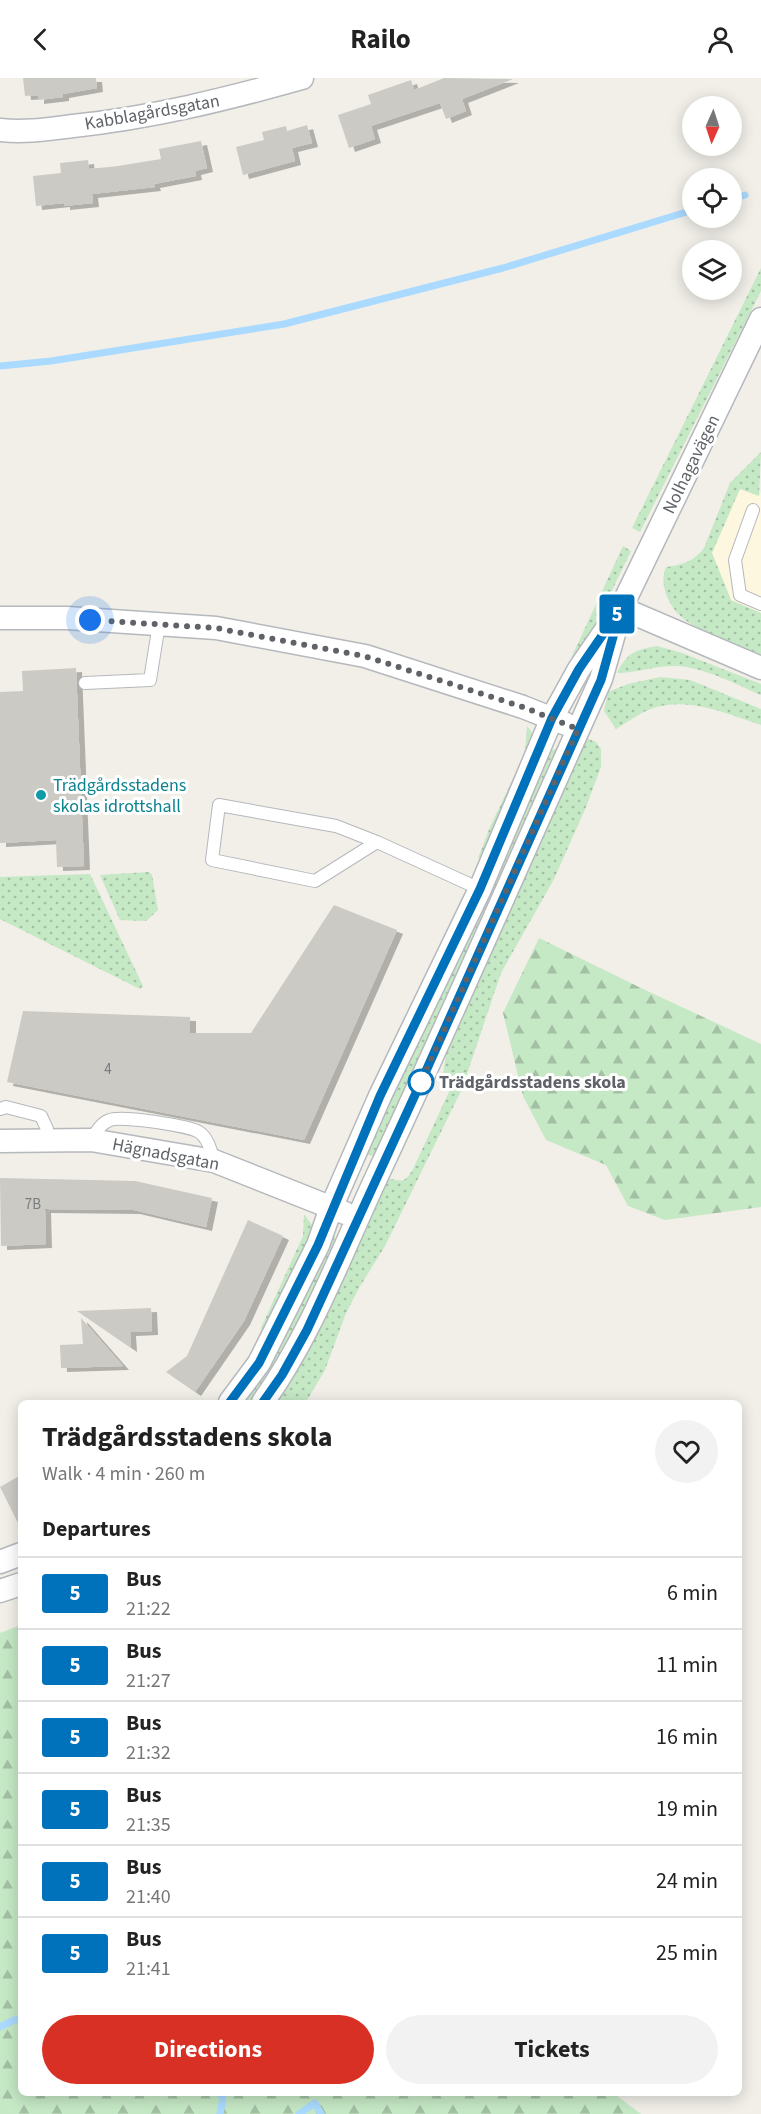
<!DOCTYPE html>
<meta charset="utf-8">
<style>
:root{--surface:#fff;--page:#f2f2f2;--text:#222;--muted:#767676;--line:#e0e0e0;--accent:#d93025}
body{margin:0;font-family:"Source Sans 3",sans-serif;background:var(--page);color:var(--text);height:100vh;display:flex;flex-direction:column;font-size:22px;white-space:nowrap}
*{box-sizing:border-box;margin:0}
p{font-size:20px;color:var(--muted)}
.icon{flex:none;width:33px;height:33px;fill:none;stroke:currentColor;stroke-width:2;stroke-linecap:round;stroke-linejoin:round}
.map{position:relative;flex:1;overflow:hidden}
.sheet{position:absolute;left:18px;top:1322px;width:724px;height:696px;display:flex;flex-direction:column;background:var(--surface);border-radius:9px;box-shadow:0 3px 15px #0003}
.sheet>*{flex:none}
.badge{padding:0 12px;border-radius:4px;font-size:21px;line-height:39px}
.needle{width:39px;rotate:183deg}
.fabs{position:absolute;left:682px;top:18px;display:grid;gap:12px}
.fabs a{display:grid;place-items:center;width:60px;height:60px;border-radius:50%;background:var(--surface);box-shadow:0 3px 15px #0003;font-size:30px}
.you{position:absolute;width:30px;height:30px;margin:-15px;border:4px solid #fff;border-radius:50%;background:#1a73e8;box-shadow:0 0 0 9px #1a73e833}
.map>.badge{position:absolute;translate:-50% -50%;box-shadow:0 0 0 3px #fff}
h2{padding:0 24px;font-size:22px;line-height:54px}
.round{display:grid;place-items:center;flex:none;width:63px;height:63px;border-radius:32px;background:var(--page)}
.summary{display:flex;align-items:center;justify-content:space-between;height:102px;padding:0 24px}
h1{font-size:28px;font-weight:700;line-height:45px}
.action{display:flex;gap:12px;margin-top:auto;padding:12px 24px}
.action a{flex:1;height:69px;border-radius:36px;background:var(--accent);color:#fff;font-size:24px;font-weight:700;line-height:69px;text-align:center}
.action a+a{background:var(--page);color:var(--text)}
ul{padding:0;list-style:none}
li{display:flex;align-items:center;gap:18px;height:72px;padding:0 24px;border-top:2px solid var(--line)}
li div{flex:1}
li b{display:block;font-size:22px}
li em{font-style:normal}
li .badge{min-width:66px;font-weight:700;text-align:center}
header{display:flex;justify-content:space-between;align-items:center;height:78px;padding:0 24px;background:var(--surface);font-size:27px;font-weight:700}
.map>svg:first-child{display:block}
</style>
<header><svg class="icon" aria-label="back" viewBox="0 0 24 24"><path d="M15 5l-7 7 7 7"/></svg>Railo<svg class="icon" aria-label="person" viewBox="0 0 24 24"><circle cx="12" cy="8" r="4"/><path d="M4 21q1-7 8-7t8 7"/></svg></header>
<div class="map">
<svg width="761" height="2036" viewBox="0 0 761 2036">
<defs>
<pattern id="green-dots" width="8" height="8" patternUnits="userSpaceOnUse" patternTransform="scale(1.5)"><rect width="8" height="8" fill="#c5e8c5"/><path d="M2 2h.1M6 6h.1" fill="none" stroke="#a3c0a4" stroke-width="1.8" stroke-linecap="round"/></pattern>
<pattern id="forest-firs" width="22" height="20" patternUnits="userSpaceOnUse" patternTransform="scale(1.5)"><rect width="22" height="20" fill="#c5e8c5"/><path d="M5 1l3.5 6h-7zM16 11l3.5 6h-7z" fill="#a3c0a4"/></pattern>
<filter id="shadow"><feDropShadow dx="6" dy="4" stdDeviation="0" flood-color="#0004"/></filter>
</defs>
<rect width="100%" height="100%" fill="#f1efe8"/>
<polygon fill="#fef7e0" points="740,411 759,418 761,414 761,535 731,522 712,475"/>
<g fill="url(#green-dots)">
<polygon points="761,190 761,213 640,454 632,450"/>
<path d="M761,374L759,418L740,411L712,475L731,522L761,535V577C738,567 705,556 685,542C670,531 658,507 666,489C681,487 694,484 704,470L730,405Z"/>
<polygon points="623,468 631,473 579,581 572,578"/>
<path d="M657,568L682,575L761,606V617C735,606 706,590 677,588C656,587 637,595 617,595C628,574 635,572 657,568Z"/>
<path d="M660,599L690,602L761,631V647C724,635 686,617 648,632C637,637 626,645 616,651L604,633L608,614L628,606Z"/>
<polygon points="527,648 531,653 534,663 483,781 478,780 490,749 525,675"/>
<path d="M586,660L596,664L601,671V689L586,729L554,801L501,895L462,1011L385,1168L359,1210L346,1235L325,1292L306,1324H274L384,1099C401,1103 404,1107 413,1091L455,1001L443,995L449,960Z"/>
<polygon points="556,671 558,674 379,1081 366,1075 552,672"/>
<polygon points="149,794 152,797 158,832 146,843 120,842 100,797"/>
<polygon points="90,796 143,908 140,911 0,841 0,799"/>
<polygon points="304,1136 312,1147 312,1163 275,1242 260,1252 303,1158"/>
<polygon points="330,1156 335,1157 333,1180 257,1324 240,1324"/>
</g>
<g fill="url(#forest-firs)">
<polygon points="539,860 641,910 761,966 761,1129 665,1142 628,1128 606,1087 546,1062 523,1018 503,935"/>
<polygon points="21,1547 21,2014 612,2014 641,2036 0,2036 0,1555"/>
</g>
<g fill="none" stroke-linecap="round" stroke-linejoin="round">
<g stroke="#aadaff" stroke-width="7">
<polyline points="732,121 745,117"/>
<polyline points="0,288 51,283 284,246 503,190 693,132"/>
<polyline points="0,1949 14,1942 21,1941"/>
<polyline points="218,2014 223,2020 220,2036"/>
<polyline points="299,2036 315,2025 321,2036"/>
</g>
</g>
<g fill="#cccac5" filter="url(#shadow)">
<polygon points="23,0 96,0 97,10 63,16 63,19 38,22 38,17 25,18"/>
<polygon points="444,0 513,1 462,21 466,33 446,41 440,25 371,48 375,61 349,70 338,37 371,26 368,17 411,2 414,12"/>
<polygon points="307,47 312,65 292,70 295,83 243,97 236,69 264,62 262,54 286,48 287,53"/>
<polygon points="201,63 207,90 195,93 196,98 154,106 155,109 92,116 93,125 64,128 64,125 36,128 33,98 61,95 60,85 88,82 89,91 118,88 161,81 159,71"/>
<polygon points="76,590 84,788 57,789 56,762 0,765 0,614 23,613 22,593"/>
<polygon points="334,827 397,852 304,1062 7,1004 23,933 190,939 190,955 251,955"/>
<polygon points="0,1100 135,1103 212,1120 206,1149 134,1132 45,1131 46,1166 1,1168"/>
<polygon points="248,1142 283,1158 244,1243 195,1314 166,1294 187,1278"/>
<polygon points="151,1230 152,1253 130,1254 131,1270 77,1233"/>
<polygon points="81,1240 123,1288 61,1290 60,1267 83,1266"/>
<polygon points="21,1397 21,1451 0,1409"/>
</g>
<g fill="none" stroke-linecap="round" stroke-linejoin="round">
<defs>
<g id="lane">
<polyline points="753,432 735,482 740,517 761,526"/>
<polyline points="85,605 150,602 159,546"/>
<polyline points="377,764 315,803 212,782 219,727 336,748 377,764 480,811"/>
<polyline points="0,1031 6,1029 41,1038 47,1051 48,1063"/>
<path d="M91,1062C96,1054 101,1045 110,1042C120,1037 190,1048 199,1054C208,1060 211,1073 214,1083"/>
</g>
<g id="street">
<path d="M0,52C25,55 49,51 73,48C151,40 227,21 302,0"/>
<polyline points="621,530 761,590"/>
<polyline points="0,540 67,540 216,550 365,578 523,629 566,646"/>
<polyline points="0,1063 91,1062 214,1083 345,1135"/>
<polyline points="230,1324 259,1285 318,1167 331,1130 380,1018 480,811 552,640 579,591 621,530 761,241"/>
<path d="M263,1324C312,1255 341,1175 377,1098C454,934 526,767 601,601L616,549"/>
<polyline points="0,1484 21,1476"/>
<polyline points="0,1513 21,1506"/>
</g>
</defs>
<use href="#lane" stroke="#b5b8bc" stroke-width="14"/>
<use href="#street" stroke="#b5b8bc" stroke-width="25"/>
<use href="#lane" stroke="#fff" stroke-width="12"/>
<use href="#street" stroke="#fff" stroke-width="22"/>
</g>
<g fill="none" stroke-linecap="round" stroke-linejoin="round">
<defs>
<polyline id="line" points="230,1324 259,1285 318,1167 380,1018 480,811 552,640 579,591 621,530 601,602 421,1004 307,1252 282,1297 263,1324"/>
</defs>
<use href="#line" stroke="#fff" stroke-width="14"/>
<use href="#line" stroke="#0072bc" stroke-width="9"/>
<polyline stroke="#5f6368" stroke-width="6" stroke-dasharray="0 10.8" points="90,542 216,550 364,578 523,629 578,651 421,1004"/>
</g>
<circle fill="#0f9aa8" stroke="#fff" stroke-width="2" cx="41" cy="717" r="6"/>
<circle fill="#fff" stroke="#0072bc" stroke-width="3" cx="421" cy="1004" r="12"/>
<g text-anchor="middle" stroke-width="6" stroke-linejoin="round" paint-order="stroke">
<g font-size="15" fill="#7a7d7f">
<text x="108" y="996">4</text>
<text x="33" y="1131">7B</text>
</g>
<g font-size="18" fill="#5f6368" stroke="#fff">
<text transform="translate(152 34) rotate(-10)" y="6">Kabblagårdsgatan</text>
<text transform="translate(691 386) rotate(-64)" y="6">Nolhagavägen</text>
<text transform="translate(166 1076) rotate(11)" y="6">Hägnadsgatan</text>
</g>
<g font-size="18" fill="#0d838f" stroke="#fff" text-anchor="start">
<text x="53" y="713">Trädgårdsstadens<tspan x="53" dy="21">skolas idrottshall</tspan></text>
</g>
<g font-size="18" font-weight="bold" fill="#5f6368" stroke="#fff" text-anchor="start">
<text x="439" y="1010">Trädgårdsstadens skola</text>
</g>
</g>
</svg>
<div class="fabs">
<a><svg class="needle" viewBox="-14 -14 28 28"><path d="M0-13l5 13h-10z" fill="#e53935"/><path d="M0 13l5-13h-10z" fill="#767676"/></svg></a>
<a><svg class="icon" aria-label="locate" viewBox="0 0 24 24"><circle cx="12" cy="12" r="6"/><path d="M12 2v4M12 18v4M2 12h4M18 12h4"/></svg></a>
<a><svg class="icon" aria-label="layers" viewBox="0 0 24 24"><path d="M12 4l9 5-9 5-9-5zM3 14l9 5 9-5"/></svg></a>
</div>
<div class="you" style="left:90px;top:542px"></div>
<b class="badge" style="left:617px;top:536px;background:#0072bc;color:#fff">5</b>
<section class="sheet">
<div class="summary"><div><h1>Trädgårdsstadens skola</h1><p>Walk · 4 min · 260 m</p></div><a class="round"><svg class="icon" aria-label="heart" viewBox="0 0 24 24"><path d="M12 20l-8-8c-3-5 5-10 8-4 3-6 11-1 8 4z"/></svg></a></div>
<h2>Departures</h2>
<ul>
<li><span class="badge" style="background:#0072bc;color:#fff">5</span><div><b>Bus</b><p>21:22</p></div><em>6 min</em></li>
<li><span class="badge" style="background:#0072bc;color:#fff">5</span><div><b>Bus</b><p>21:27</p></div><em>11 min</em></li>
<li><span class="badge" style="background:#0072bc;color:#fff">5</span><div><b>Bus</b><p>21:32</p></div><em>16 min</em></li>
<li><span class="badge" style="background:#0072bc;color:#fff">5</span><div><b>Bus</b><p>21:35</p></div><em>19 min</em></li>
<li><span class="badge" style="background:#0072bc;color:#fff">5</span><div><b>Bus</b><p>21:40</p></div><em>24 min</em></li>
<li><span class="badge" style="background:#0072bc;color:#fff">5</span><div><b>Bus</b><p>21:41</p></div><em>25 min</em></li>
</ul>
<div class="action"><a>Directions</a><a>Tickets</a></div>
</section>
</div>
